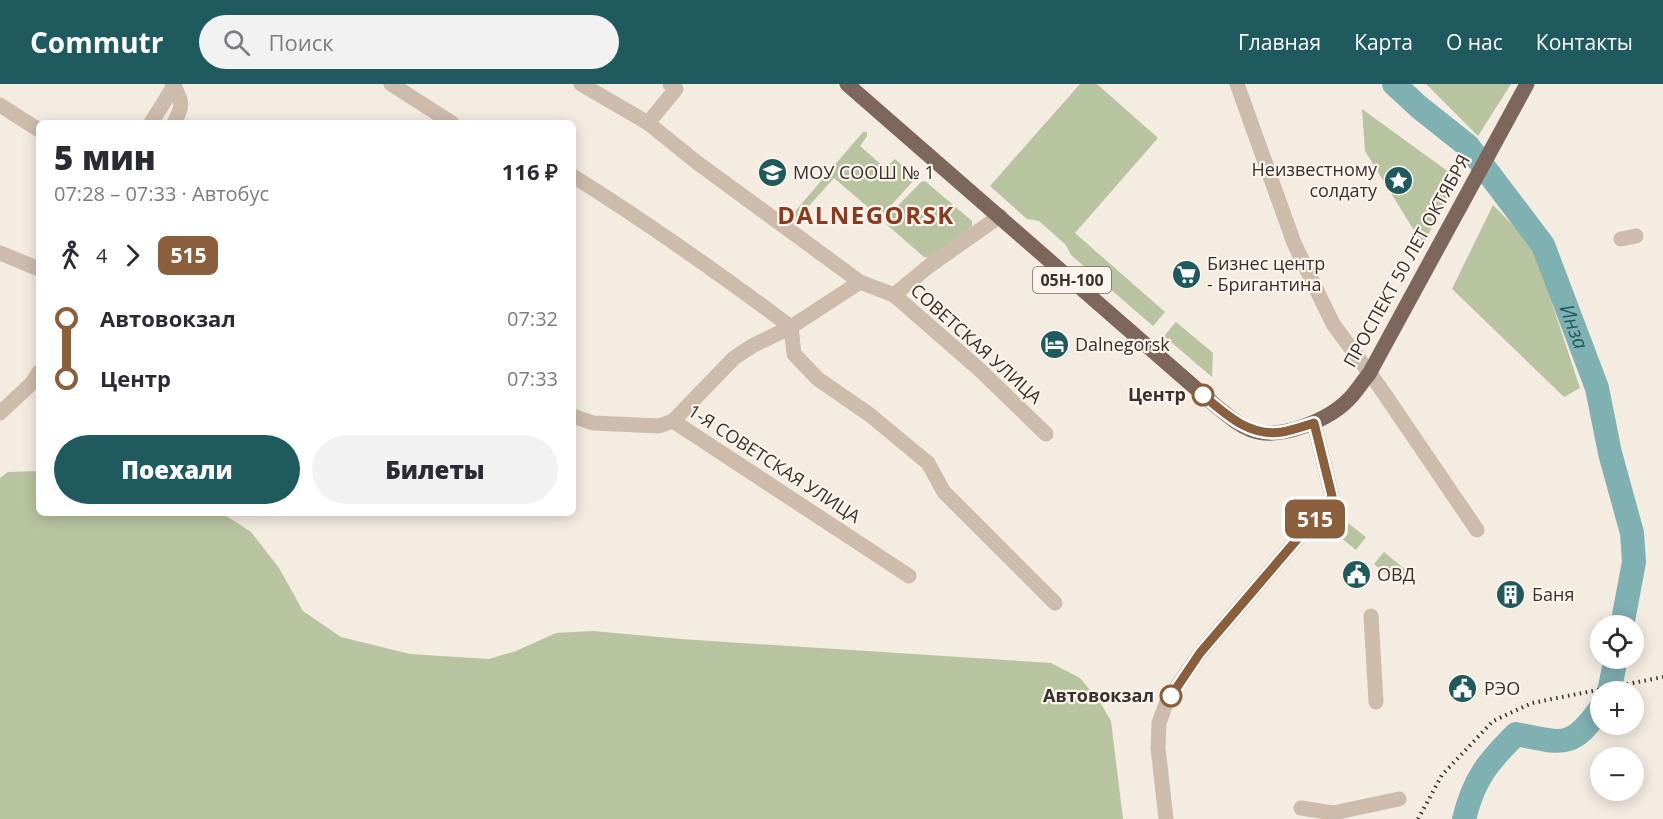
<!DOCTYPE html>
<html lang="ru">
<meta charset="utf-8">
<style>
:root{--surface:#fff;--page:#f2f2f3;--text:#2b2b33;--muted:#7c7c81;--accent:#1f5a5e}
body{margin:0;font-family:"Open Sans",sans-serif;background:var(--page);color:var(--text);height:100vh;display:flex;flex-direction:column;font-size:22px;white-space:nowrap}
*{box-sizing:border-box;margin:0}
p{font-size:20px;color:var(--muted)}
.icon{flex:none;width:33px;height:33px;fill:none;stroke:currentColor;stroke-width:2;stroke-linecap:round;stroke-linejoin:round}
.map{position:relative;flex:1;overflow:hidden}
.sheet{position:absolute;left:36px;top:36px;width:540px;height:396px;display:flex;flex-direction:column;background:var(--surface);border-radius:9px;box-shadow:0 3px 15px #0003}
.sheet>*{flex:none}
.badge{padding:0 12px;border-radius:9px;font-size:21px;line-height:39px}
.buttons{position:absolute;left:1590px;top:531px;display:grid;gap:12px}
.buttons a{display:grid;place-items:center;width:54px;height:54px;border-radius:50%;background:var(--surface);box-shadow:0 3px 15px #0003;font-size:30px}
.map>.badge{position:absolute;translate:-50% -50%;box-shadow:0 0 0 3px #fff}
.legs{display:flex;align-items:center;gap:9px;height:66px;padding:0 18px;font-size:20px}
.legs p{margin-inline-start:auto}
.head{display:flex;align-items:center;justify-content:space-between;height:102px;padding:0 18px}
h1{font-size:33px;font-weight:800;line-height:45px}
.action{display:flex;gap:12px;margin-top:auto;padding:12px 18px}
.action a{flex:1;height:69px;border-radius:36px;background:var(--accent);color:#fff;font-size:24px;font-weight:800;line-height:69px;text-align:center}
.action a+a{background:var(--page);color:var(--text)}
ul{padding:0 18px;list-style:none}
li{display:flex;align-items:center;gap:21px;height:60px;font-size:22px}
li i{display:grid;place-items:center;width:9px;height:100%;margin:0 8px;background:currentColor}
li i::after{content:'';width:15px;height:15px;margin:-8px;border:4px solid;border-radius:50%;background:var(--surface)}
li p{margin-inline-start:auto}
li:first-child i{background:linear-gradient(#0000 50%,currentColor 0)}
li:last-child i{background:linear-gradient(currentColor 50%,#0000 0)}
header{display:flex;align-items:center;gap:36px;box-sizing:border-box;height:84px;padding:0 30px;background:var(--accent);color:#fff}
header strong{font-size:28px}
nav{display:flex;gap:33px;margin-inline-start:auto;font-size:21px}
.search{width:420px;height:54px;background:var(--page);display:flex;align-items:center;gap:15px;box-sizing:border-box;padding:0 21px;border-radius:33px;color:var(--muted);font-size:22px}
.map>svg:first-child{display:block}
</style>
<header>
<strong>Commutr</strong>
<div class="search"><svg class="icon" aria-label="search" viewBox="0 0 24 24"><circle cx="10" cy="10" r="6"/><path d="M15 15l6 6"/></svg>Поиск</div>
<nav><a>Главная</a><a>Карта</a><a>О нас</a><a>Контакты</a></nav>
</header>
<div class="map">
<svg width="1663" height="735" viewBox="0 0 1663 735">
<rect width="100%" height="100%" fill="#f4ebe1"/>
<g fill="#b8c4a0">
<polygon points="1080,0 1097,0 1158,54 1075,149 1165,228 1153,242 1071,171 1066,161 1039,137 1027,135 990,102"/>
<polygon points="1426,0 1511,0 1478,52"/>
<polygon points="1362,25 1457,94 1423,161 1365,67"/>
<polygon points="863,48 867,48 867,52 860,62 885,84 895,75 914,92 915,95 882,131 877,131 834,94 791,142 786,138"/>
<polygon points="925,97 972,137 972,142 931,174 924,173 886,140 886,134 921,98"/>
<polygon points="1493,121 1533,162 1580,304 1564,313 1452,205"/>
<polygon points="1176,238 1213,269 1212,293 1164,252"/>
<polygon points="39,387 39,429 222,429 251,448 279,484 303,527 341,553 410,570 489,575 516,567 556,549 593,547 681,555 1051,579 1080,594 1100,618 1111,637 1123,735 0,735 0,394 8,388"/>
<polygon points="1344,436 1366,453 1356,466 1334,448"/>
<polygon points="1384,468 1407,487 1397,499 1374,480"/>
</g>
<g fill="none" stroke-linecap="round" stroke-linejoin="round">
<g stroke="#7fb0b2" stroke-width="24">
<path id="s1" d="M1394,0L1419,23L1468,62L1543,161L1597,304L1610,369L1632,449L1634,478L1622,542"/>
<polyline points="1609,608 1616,574"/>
<path d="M1464,735C1474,695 1487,679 1516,650C1562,659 1571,666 1600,625"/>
</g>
<g stroke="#cdbbac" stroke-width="15">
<polyline points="391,0 452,39"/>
<polyline points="581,0 648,39 695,77 860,198 894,211 980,286 1046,350"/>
<polyline points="1237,0 1294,159 1333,240 1379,302 1477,446"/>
<polyline points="0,21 39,46"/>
<polyline points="151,39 174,2 172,0"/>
<path d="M174,39C183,22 183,19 174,2"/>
<polyline points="648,39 676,5 670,0"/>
<path d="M573,92C648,139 720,190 791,243L794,270L818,295L870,331L928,379L944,408L1055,519"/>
<polyline points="1621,155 1636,152"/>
<polyline points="0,169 39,185"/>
<polyline points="894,211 929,182 1000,132"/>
<polyline points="0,329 32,299 39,288"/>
<polyline points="573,332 593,339 659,342 673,337 909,492"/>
<polyline points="673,337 734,274 752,262 791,243 860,198"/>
<polyline points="1371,532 1376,618"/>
<polyline points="1301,724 1333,729 1399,715"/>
<polyline points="1166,735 1158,664 1159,639 1167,617 1200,569 1323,425 1332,412 1314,339"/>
</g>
<path stroke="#7d675c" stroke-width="15" d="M847,0L1216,322C1227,331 1238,341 1251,346C1279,357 1329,336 1349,315C1356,308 1362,298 1369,290L1527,0"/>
<polyline stroke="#3b302b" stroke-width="4" stroke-dasharray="1.5 4.5" stroke-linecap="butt" points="1418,735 1442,691 1493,637 1532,619 1663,593"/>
</g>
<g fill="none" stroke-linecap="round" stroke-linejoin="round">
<defs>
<path id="line-1" d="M1171,612L1200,569L1323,425L1332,412L1314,339C1304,342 1293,346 1282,348C1250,353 1226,331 1203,311"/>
</defs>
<use href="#line-1" stroke="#fff" stroke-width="14"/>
<use href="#line-1" stroke="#8b5e3c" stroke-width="9"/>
</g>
<defs>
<symbol id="school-disc" viewBox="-11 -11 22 22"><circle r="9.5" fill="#1f5a5e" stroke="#fbf5ee"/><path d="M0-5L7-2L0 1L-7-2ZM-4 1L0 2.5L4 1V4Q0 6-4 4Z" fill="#fff"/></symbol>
<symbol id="sight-disc" viewBox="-11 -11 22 22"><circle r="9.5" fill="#1f5a5e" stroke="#fbf5ee"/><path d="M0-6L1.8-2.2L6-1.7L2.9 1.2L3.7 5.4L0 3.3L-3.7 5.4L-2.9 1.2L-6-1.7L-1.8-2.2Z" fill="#fff"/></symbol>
<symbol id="supermarket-disc" viewBox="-11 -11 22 22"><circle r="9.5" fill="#1f5a5e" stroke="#fbf5ee"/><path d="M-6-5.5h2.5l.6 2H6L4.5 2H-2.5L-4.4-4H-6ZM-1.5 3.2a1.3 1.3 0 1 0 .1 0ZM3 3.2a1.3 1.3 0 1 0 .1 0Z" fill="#fff"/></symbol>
<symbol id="hotel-disc" viewBox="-11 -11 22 22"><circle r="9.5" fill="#1f5a5e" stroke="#fbf5ee"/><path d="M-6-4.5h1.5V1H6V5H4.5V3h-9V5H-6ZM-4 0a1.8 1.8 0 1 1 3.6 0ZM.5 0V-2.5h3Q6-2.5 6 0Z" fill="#fff"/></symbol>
<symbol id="civic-disc" viewBox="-11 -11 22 22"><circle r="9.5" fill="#1f5a5e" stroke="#fbf5ee"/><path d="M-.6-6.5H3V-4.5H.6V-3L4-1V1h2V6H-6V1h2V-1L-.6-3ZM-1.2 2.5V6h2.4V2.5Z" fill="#fff"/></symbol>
<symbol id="building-disc" viewBox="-11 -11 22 22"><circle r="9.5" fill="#1f5a5e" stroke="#fbf5ee"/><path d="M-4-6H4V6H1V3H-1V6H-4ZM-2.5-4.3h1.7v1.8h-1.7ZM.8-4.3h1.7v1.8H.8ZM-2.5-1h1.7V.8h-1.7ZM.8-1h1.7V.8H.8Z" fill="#fff"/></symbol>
</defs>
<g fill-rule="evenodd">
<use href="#school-disc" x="756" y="72" width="33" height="33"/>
<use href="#sight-disc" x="1382" y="80" width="33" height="33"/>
<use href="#supermarket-disc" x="1170" y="174" width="33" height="33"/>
<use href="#hotel-disc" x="1038" y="244" width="33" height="33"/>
<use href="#civic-disc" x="1340" y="474" width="33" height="33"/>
<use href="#building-disc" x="1494" y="494" width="33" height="33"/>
<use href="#civic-disc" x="1446" y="588" width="33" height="33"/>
</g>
<g fill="#fff" stroke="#8b5e3c" stroke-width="3">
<circle cx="1203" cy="311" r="10"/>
<circle cx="1171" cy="612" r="10"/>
</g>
<g text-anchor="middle" stroke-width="4.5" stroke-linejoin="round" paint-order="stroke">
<rect fill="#fbf5ee" stroke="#756b66" stroke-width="1.5" x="1033" y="183" width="78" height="26" rx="4.5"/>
<g font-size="16" font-weight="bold" fill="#3b302b">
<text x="1072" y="202">05Н-100</text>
</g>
<g font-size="18" fill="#3b302b" stroke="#fbf5ee" text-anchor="start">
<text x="1377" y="92" text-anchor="end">Неизвестному<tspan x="1377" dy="21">солдату</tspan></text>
<text x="793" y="95">МОУ СООШ № 1</text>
<text x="1207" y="186">Бизнес центр<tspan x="1207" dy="21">- Бригантина</tspan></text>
<text x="1075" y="267">Dalnegorsk</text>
<text x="1377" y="497">ОВД</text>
<text x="1532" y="517">Баня</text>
<text x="1484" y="611">РЭО</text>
</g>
<g font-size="18" fill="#3b302b" stroke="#fbf5ee">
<text transform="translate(1407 177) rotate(-61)" y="6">ПРОСПЕКТ 50 ЛЕТ ОКТЯБРЯ</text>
<text transform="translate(976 260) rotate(42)" y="6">СОВЕТСКАЯ УЛИЦА</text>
<text transform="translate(774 380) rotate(33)" y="6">1-Я СОВЕТСКАЯ УЛИЦА</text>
</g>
<g font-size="18" font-weight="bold" fill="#3b302b" stroke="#fbf5ee" text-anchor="end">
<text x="1186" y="317">Центр</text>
<text x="1154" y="618">Автовокзал</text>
</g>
<g font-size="20" font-style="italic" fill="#1f5a5e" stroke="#fbf5ee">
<text dy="7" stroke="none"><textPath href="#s1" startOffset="308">Инза</textPath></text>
</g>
<g font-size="24" font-weight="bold" letter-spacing="1.5" fill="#8c3b22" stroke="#fbf5ee">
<text x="866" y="140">DALNEGORSK</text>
</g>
</g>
</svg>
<div class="buttons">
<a><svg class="icon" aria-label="locate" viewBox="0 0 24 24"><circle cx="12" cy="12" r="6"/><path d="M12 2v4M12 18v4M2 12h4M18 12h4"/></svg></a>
<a>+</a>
<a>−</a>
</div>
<b class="badge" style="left:1315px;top:435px;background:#8b5e3c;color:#fff">515</b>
<section class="sheet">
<div class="head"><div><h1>5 мин</h1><p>07:28 – 07:33 · Автобус</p></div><b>116 ₽</b></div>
<div class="legs"><svg class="icon" aria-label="walk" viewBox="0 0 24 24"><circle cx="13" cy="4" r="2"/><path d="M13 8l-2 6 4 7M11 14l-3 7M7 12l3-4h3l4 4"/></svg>4<svg class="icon" aria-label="forward" viewBox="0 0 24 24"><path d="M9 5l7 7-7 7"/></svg><b class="badge" style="background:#8b5e3c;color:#fff">515</b></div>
<ul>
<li><i style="color:#8b5e3c"></i><b>Автовокзал</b><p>07:32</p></li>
<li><i style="color:#8b5e3c"></i><b>Центр</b><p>07:33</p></li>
</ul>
<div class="action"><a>Поехали</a><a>Билеты</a></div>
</section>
</div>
